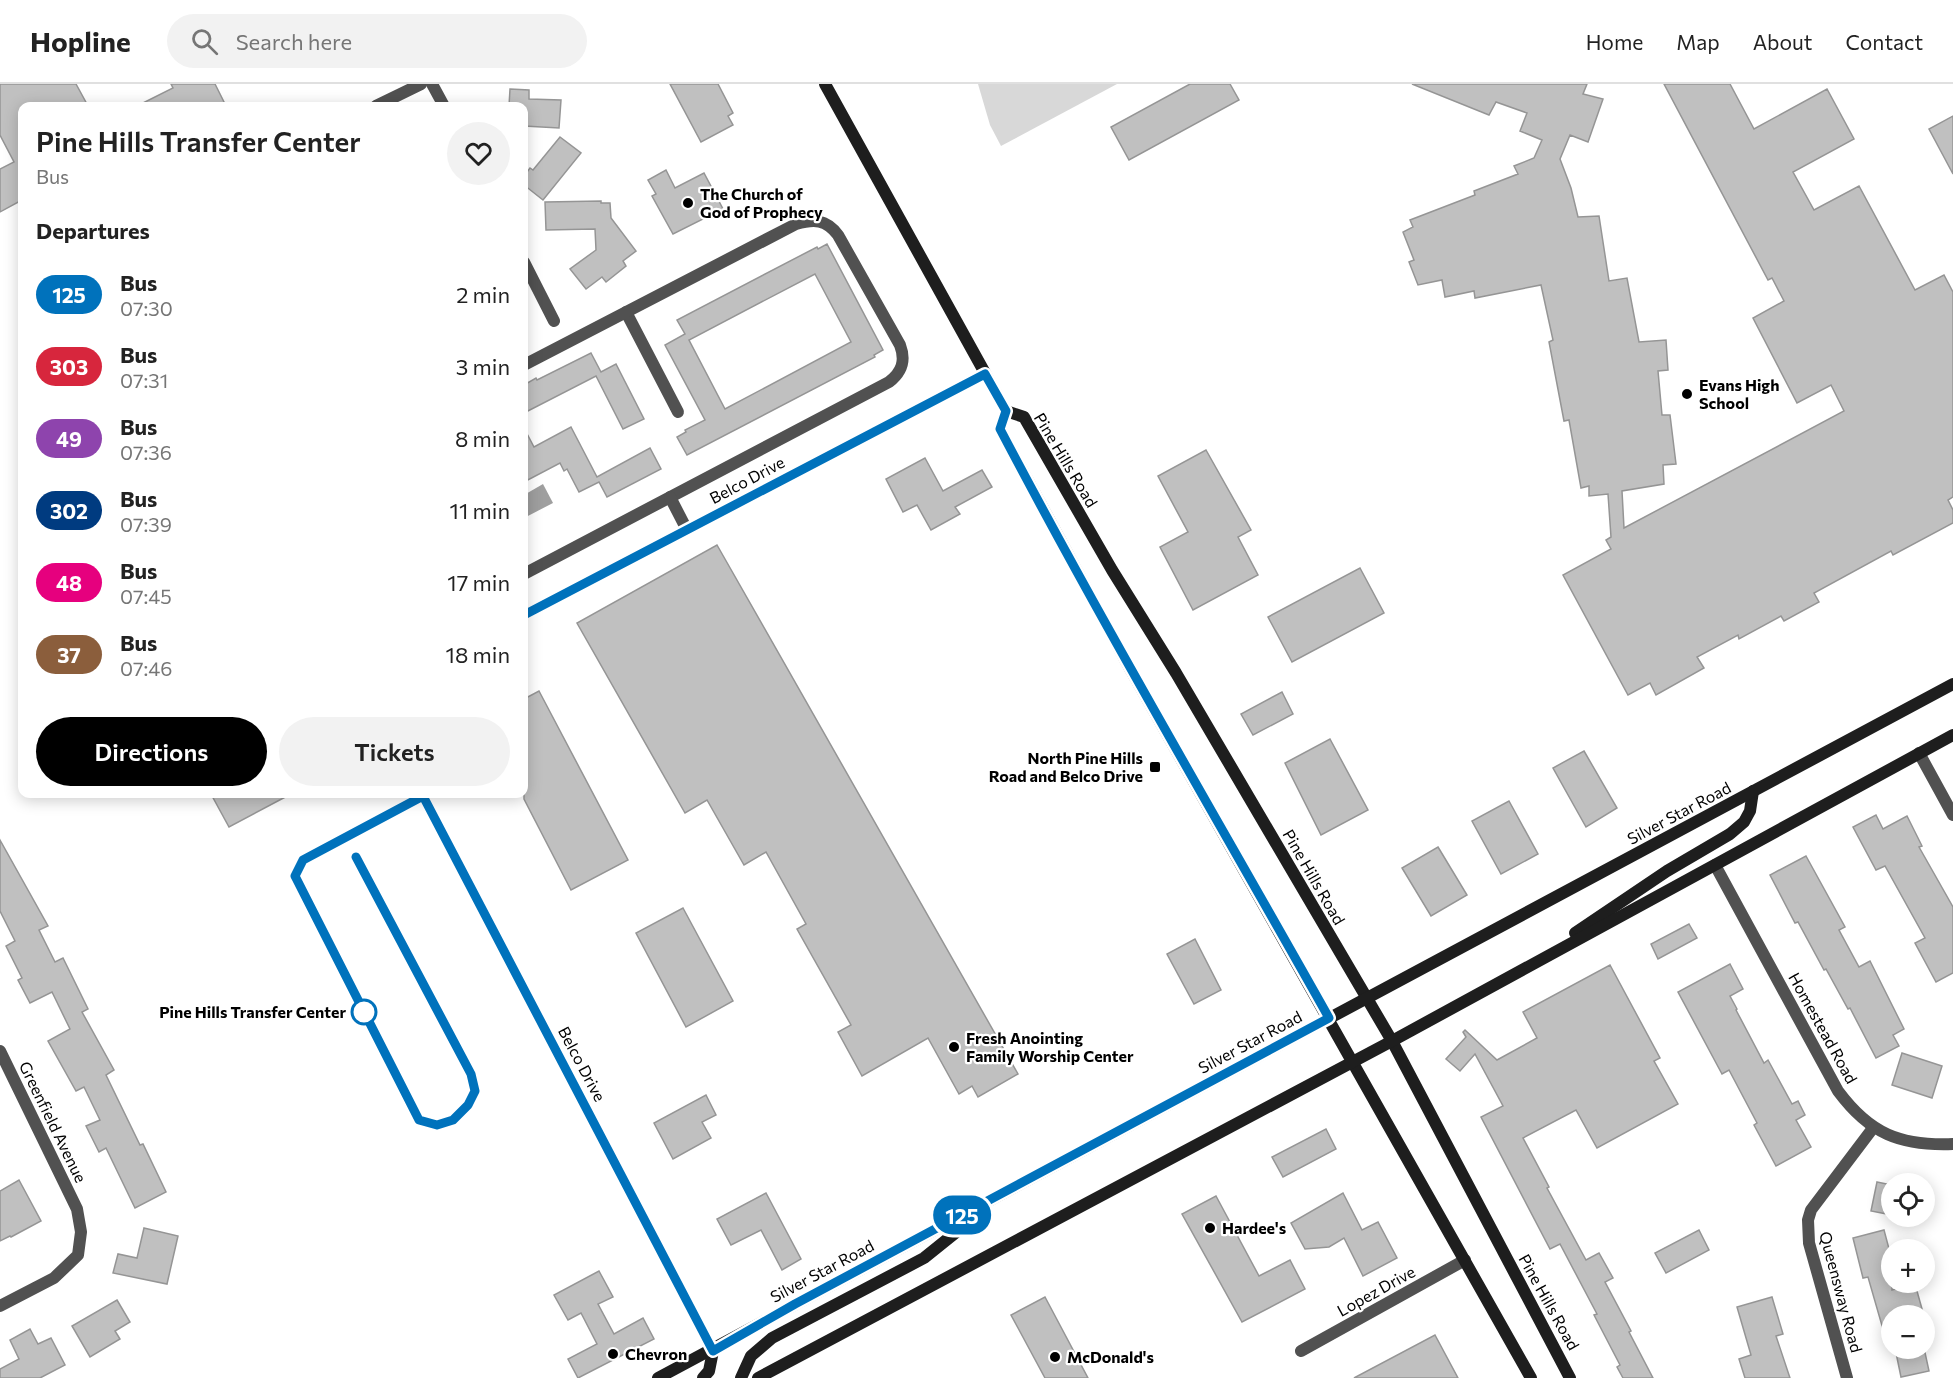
<!DOCTYPE html>
<meta charset="utf-8">
<style>
:root{--surface:#fff;--page:#f2f2f2;--text:#222;--muted:#767676;--line:#e0e0e0;--accent:#000}
body{margin:0;font-family:Commissioner,sans-serif;background:var(--page);color:var(--text);height:100vh;display:flex;flex-direction:column;font-size:22px;white-space:nowrap}
*{box-sizing:border-box;margin:0}
p{font-size:20px;color:var(--muted)}
.icon{flex:none;width:33px;height:33px;fill:none;stroke:currentColor;stroke-width:2;stroke-linecap:round;stroke-linejoin:round}
.map{position:relative;flex:1;overflow:hidden}
.details{position:absolute;left:18px;top:18px;width:510px;height:696px;display:flex;flex-direction:column;background:var(--surface);border-radius:12px;box-shadow:0 3px 15px #0003}
.details>*{flex:none}
.badge{padding:0 12px;border-radius:20px;font-size:21px;line-height:39px}
.buttons{position:absolute;left:1881px;top:1089px;display:grid;gap:12px}
.buttons a{display:grid;place-items:center;width:54px;height:54px;border-radius:50%;background:var(--surface);box-shadow:0 3px 15px #0003;font-size:30px}
.map>.badge{position:absolute;translate:-50% -50%;box-shadow:0 0 0 3px #fff}
h2{padding:0 18px;font-size:22px;line-height:54px}
.round{display:grid;place-items:center;flex:none;width:63px;height:63px;border-radius:32px;background:var(--page)}
.summary{display:flex;align-items:center;justify-content:space-between;height:102px;padding:0 18px}
h1{font-size:28px;font-weight:600;line-height:45px}
.button{display:flex;gap:12px;margin-top:auto;padding:12px 18px}
.button a{flex:1;height:69px;border-radius:36px;background:var(--accent);color:#fff;font-size:24px;font-weight:600;line-height:69px;text-align:center}
.button a+a{background:var(--page);color:var(--text)}
ul{padding:0;list-style:none}
li{display:flex;align-items:center;gap:18px;height:72px;padding:0 18px}
li div{flex:1}
li b{display:block;font-size:22px}
li em{font-style:normal}
li .badge{min-width:66px;font-weight:700;text-align:center}
header{display:flex;align-items:center;gap:36px;box-sizing:border-box;height:84px;padding:0 30px;background:var(--surface);border-bottom:2px solid var(--line)}
header strong{font-size:28px}
nav{display:flex;gap:33px;margin-inline-start:auto;font-size:21px}
.search{width:420px;height:54px;background:var(--page);display:flex;align-items:center;gap:15px;box-sizing:border-box;padding:0 21px;border-radius:33px;color:var(--muted);font-size:22px}
.map>svg:first-child{display:block}
</style>
<header>
<strong>Hopline</strong>
<div class="search"><svg class="icon" aria-label="search" viewBox="0 0 24 24"><circle cx="10" cy="10" r="6"/><path d="M15 15l6 6"/></svg>Search here</div>
<nav><a>Home</a><a>Map</a><a>About</a><a>Contact</a></nav>
</header>
<div class="map">
<svg width="1953" height="1294" viewBox="0 0 1953 1294">
<rect width="100%" height="100%" fill="#fff"/>
<polygon fill="#d8d8d8" points="978,0 1117,0 1001,62 990,41"/>
<polygon fill="#9f9f9f" points="543,400 553,419 524,434 524,411"/>
<g fill="#c0c0c0" stroke="#959595" stroke-width="1.5" fill-rule="evenodd">
<polygon points="0,0 76,0 88,22 22,22 22,116 0,128 0,85 14,78 0,51"/>
<polygon points="171,0 215,0 226,22 137,22 173,4"/>
<polygon points="670,0 718,0 733,29 728,32 733,41 701,58"/>
<polygon points="1190,0 1230,0 1239,16 1129,76 1111,43"/>
<polygon points="1412,0 1587,0 1583,10 1603,15 1588,58 1570,51 1560,75 1571,104 1578,133 1599,132 1609,197 1627,194 1639,258 1666,256 1668,286 1658,287 1662,331 1670,331 1676,380 1663,381 1664,400 1622,407 1624,444 1844,327 1831,301 1797,319 1753,234 1784,217 1772,194 1768,196 1664,0 1730,0 1754,45 1827,5 1854,55 1793,88 1814,126 1859,102 1915,206 1944,191 1953,208 1953,413 1948,416 1953,426 1953,439 1893,471 1891,467 1814,509 1819,518 1784,537 1781,532 1739,555 1738,551 1697,573 1704,584 1656,611 1650,599 1628,611 1563,491 1611,465 1606,456 1611,453 1608,410 1589,412 1589,402 1581,404 1569,336 1564,337 1549,258 1553,256 1541,201 1475,214 1474,207 1445,213 1442,196 1418,201 1409,178 1414,176 1403,148 1413,143 1410,136 1475,111 1474,107 1518,90 1514,82 1534,74 1542,56 1520,47 1527,29 1496,18 1489,31"/>
<polygon points="510,5 529,6 529,15 561,16 559,44 524,42 524,22 509,22"/>
<polygon points="1953,32 1953,90 1929,45"/>
<polygon points="560,53 581,69 543,116 524,101 524,92 530,84 533,86"/>
<polygon points="666,86 675,104 704,89 723,125 673,150 652,112 656,110 648,96"/>
<polygon points="601,117 601,119 610,119 611,134 636,167 623,177 626,182 606,198 602,193 586,205 570,185 596,166 595,145 546,146 545,118"/>
<path d="M827,160L883,266L874,271L875,273L687,371L677,353L686,348L685,346L705,336L665,261L685,250L677,236L817,163L818,165ZM815,190L851,258L725,325L689,256Z"/>
<polygon points="591,269 601,288 616,280 644,335 623,345 596,292 524,329 524,301 536,294 537,296"/>
<polygon points="571,343 597,393 650,364 661,385 607,413 599,398 579,408 567,385 564,387 560,379 524,398 524,344 534,363"/>
<polygon points="1206,366 1251,446 1238,453 1258,491 1193,526 1160,463 1188,448 1158,392"/>
<polygon points="925,374 943,407 982,386 992,403 955,423 960,430 931,446 917,421 903,428 886,395"/>
<polygon points="717,461 1018,990 978,1013 972,1002 959,1010 928,954 862,992 838,948 851,941 797,845 806,840 766,768 744,781 707,716 685,729 577,539"/>
<polygon points="1360,484 1384,529 1292,578 1268,533"/>
<polygon points="539,607 628,776 571,806 524,715 524,615"/>
<polygon points="1282,608 1293,630 1253,651 1241,630"/>
<polygon points="1330,655 1368,726 1321,751 1285,679"/>
<polygon points="1584,667 1617,724 1586,743 1553,684"/>
<polygon points="211,710 291,710 229,743"/>
<polygon points="1509,717 1538,770 1501,790 1472,737"/>
<polygon points="1876,731 1883,745 1907,732 1922,762 1919,763 1953,823 1953,889 1936,898 1915,859 1925,854 1885,782 1876,786 1853,743"/>
<polygon points="0,756 48,842 39,846 55,878 63,874 88,925 82,928 114,986 106,991 140,1061 143,1060 166,1108 135,1124 106,1064 99,1068 86,1042 100,1036 84,1003 76,1007 48,957 70,945 52,908 30,919 18,896 22,894 6,862 15,857 0,827"/>
<polygon points="1438,763 1467,811 1431,832 1402,784"/>
<polygon points="1806,772 1845,843 1839,846 1859,883 1870,877 1904,945 1893,951 1899,962 1876,974 1850,924 1848,925 1826,885 1824,886 1798,838 1795,839 1770,791"/>
<polygon points="683,824 733,917 686,943 636,849"/>
<polygon points="1689,840 1697,854 1658,875 1651,860"/>
<polygon points="1195,855 1221,906 1194,920 1167,870"/>
<polygon points="1730,880 1743,905 1730,912 1737,925 1736,926 1764,979 1768,976 1792,1020 1798,1017 1805,1031 1796,1036 1811,1063 1776,1082 1754,1041 1757,1039 1729,986 1722,990 1678,908"/>
<polygon points="1610,881 1660,974 1654,977 1678,1020 1597,1064 1576,1026 1523,1054 1549,1103 1547,1104 1586,1176 1599,1169 1613,1194 1605,1198 1631,1247 1629,1248 1653,1294 1623,1294 1617,1283 1620,1281 1594,1231 1597,1230 1560,1160 1550,1165 1481,1033 1503,1022 1475,970 1460,987 1446,975 1466,953 1463,948 1465,946 1497,976 1537,954 1523,928"/>
<polygon points="1902,969 1942,982 1932,1014 1892,1001"/>
<polygon points="706,1011 716,1031 702,1038 711,1054 673,1075 654,1039"/>
<polygon points="1326,1045 1336,1065 1283,1093 1272,1073"/>
<polygon points="19,1096 41,1137 11,1153 10,1152 0,1157 0,1107"/>
<polygon points="1877,1098 1892,1101 1892,1131 1871,1127"/>
<polygon points="766,1109 801,1175 782,1186 761,1146 731,1161 717,1135"/>
<polygon points="1343,1109 1362,1146 1378,1138 1397,1174 1363,1192 1344,1154 1329,1163 1305,1165 1291,1139"/>
<polygon points="1216,1112 1259,1192 1290,1176 1305,1205 1242,1238 1182,1130"/>
<polygon points="144,1144 178,1152 167,1200 113,1189 118,1170 137,1174"/>
<polygon points="1699,1146 1709,1166 1666,1189 1655,1169"/>
<polygon points="1884,1146 1892,1176 1892,1206 1915,1200 1924,1232 1892,1232 1892,1259 1887,1259 1868,1193 1863,1194 1853,1154"/>
<polygon points="599,1187 613,1213 598,1220 614,1250 643,1234 654,1255 578,1294 568,1275 597,1260 581,1229 568,1236 554,1211"/>
<polygon points="1045,1213 1088,1294 1045,1294 1011,1231"/>
<polygon points="1772,1213 1783,1250 1776,1252 1790,1294 1745,1294 1739,1275 1751,1271 1737,1223"/>
<polygon points="117,1216 130,1238 115,1247 120,1255 90,1273 72,1242"/>
<polygon points="30,1245 38,1260 51,1254 65,1281 40,1294 0,1294 0,1285 19,1275 10,1256"/>
<polygon points="1435,1251 1458,1294 1354,1294"/>
<polygon points="1895,1264 1924,1264 1929,1287 1901,1293"/>
</g>
<g fill="none" stroke-linecap="round" stroke-linejoin="round">
<g stroke="#515151" stroke-width="12">
<polyline points="432,0 444,22"/>
<polyline points="376,22 421,0"/>
<polyline points="524,178 554,237"/>
<polyline points="626,228 678,328"/>
<path d="M524,281L796,140C814,135 826,135 838,151L900,261C906,277 902,288 889,298L524,490"/>
<polyline points="670,413 687,446"/>
<polyline points="524,531 985,290"/>
<polyline points="1919,669 1953,731"/>
<polyline points="422,710 713,1267"/>
<path d="M1715,781L1838,1007C1870,1050 1900,1062 1953,1060"/>
<polyline points="0,967 77,1125 81,1148 78,1171 54,1194 0,1222"/>
<polyline points="1301,1267 1465,1176"/>
<polyline points="1847,1294 1809,1159 1808,1136 1811,1126 1873,1044"/>
</g>
<g stroke="#1e1e1e" stroke-width="12">
<polyline points="825,0 1006,327 1024,333 1112,486 1176,589 1392,957 1570,1294"/>
<polyline points="1006,327 1000,345 1128,581 1531,1294"/>
<polyline points="1575,849 1667,787 1730,750 1744,738 1750,727 1753,707"/>
<polyline points="658,1294 1953,600"/>
<polyline points="703,1294 709,1287 713,1267"/>
<polyline points="741,1294 751,1272 772,1254 924,1174 985,1125"/>
<polyline points="758,1294 1392,957 1953,651"/>
</g>
</g>
<g fill="none" stroke-linecap="round" stroke-linejoin="round">
<defs>
<path id="line" d="M356,773L471,990L475,1007L468,1021L453,1036L437,1041L419,1036L295,792L303,776L423,712L713,1267L795,1220L1329,934C1219,738 1105,545 1000,345L1006,327L985,290L524,531"/>
</defs>
<use href="#line" stroke="#fff" stroke-width="14"/>
<use href="#line" stroke="#0072bc" stroke-width="9"/>
</g>
<g fill="#000" stroke="#fff" stroke-width="2">
<circle cx="688" cy="119" r="6"/>
<circle cx="1687" cy="310" r="6"/>
<rect x="1149" y="677" width="12" height="12" rx="3"/>
<circle cx="954" cy="963" r="6"/>
<circle cx="1210" cy="1144" r="6"/>
<circle cx="613" cy="1270" r="6"/>
<circle cx="1055" cy="1273" r="6"/>
</g>
<circle fill="#fff" stroke="#0072bc" stroke-width="3" cx="364" cy="928" r="12"/>
<g text-anchor="middle" stroke-width="4.5" stroke-linejoin="round" paint-order="stroke">
<g font-size="16" font-weight="bold" fill="#000" stroke="#fff" text-anchor="start">
<text x="700" y="116">The Church of<tspan x="700" dy="18">God of Prophecy</tspan></text>
<text x="1699" y="307">Evans High<tspan x="1699" dy="18">School</tspan></text>
<text x="1143" y="680" text-anchor="end">North Pine Hills<tspan x="1143" dy="18">Road and Belco Drive</tspan></text>
<text x="966" y="960">Fresh Anointing<tspan x="966" dy="18">Family Worship Center</tspan></text>
<text x="1222" y="1150">Hardee's</text>
<text x="625" y="1276">Chevron</text>
<text x="1067" y="1279">McDonald's</text>
</g>
<g font-size="16" fill="#000" stroke="#fff">
<text transform="translate(1066 376) rotate(59)" y="6">Pine Hills Road</text>
<text transform="translate(747 396) rotate(-28)" y="6">Belco Drive</text>
<text transform="translate(1679 729) rotate(-28)" y="6">Silver Star Road</text>
<text transform="translate(1314 793) rotate(60)" y="6">Pine Hills Road</text>
<text transform="translate(1823 944) rotate(61)" y="6">Homestead Road</text>
<text transform="translate(1250 958) rotate(-28)" y="6">Silver Star Road</text>
<text transform="translate(582 980) rotate(62)" y="6">Belco Drive</text>
<text transform="translate(53 1038) rotate(64)" y="6">Greenfield Avenue</text>
<text transform="translate(822 1187) rotate(-28)" y="6">Silver Star Road</text>
<text transform="translate(1376 1207) rotate(-29)" y="6">Lopez Drive</text>
<text transform="translate(1841 1208) rotate(75)" y="6">Queensway Road</text>
<text transform="translate(1549 1218) rotate(61)" y="6">Pine Hills Road</text>
</g>
<g font-size="16" font-weight="bold" fill="#000" stroke="#fff" text-anchor="end">
<text x="346" y="934">Pine Hills Transfer Center</text>
</g>
</g>
</svg>
<div class="buttons">
<a><svg class="icon" aria-label="locate" viewBox="0 0 24 24"><circle cx="12" cy="12" r="6"/><path d="M12 2v4M12 18v4M2 12h4M18 12h4"/></svg></a>
<a>+</a>
<a>−</a>
</div>
<b class="badge" style="left:962px;top:1131px;background:#0072bc;color:#fff">125</b>
<section class="details">
<div class="summary"><div><h1>Pine Hills Transfer Center</h1><p>Bus</p></div><a class="round"><svg class="icon" aria-label="heart" viewBox="0 0 24 24"><path d="M12 20l-8-8c-3-5 5-10 8-4 3-6 11-1 8 4z"/></svg></a></div>
<h2>Departures</h2>
<ul>
<li><span class="badge" style="background:#0072bc;color:#fff">125</span><div><b>Bus</b><p>07:30</p></div><em>2 min</em></li>
<li><span class="badge" style="background:#d7263d;color:#fff">303</span><div><b>Bus</b><p>07:31</p></div><em>3 min</em></li>
<li><span class="badge" style="background:#8e44ad;color:#fff">49</span><div><b>Bus</b><p>07:36</p></div><em>8 min</em></li>
<li><span class="badge" style="background:#003b80;color:#fff">302</span><div><b>Bus</b><p>07:39</p></div><em>11 min</em></li>
<li><span class="badge" style="background:#e6007e;color:#fff">48</span><div><b>Bus</b><p>07:45</p></div><em>17 min</em></li>
<li><span class="badge" style="background:#8b5e3c;color:#fff">37</span><div><b>Bus</b><p>07:46</p></div><em>18 min</em></li>
</ul>
<div class="button"><a>Directions</a><a>Tickets</a></div>
</section>
</div>
